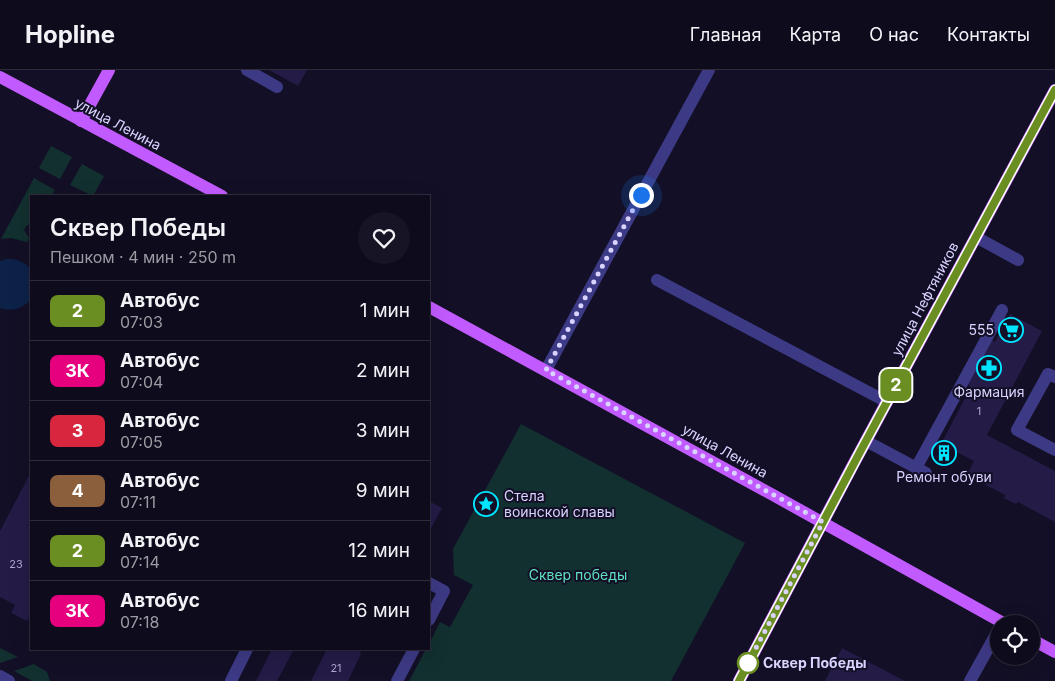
<!DOCTYPE html>
<html lang="ru">
<meta charset="utf-8">
<style>
:root{--surface:#0e0b1c;--page:#171425;--text:#f1f3f6;--muted:#9b9ba3;--line:#2e2b3b}
body{margin:0;font-family:Inter,sans-serif;background:var(--page);color:var(--text);height:100vh;display:flex;flex-direction:column;font-size:19px;white-space:nowrap}
*{box-sizing:border-box;margin:0}
p{font-size:16px;color:var(--muted)}
.icon{flex:none;width:28px;height:28px;fill:none;stroke:currentColor;stroke-width:2;stroke-linecap:round;stroke-linejoin:round}
.map{position:relative;flex:1;overflow:hidden}
.sheet{position:absolute;left:30px;top:125px;width:400px;height:455px;display:flex;flex-direction:column;background:var(--surface);border-radius:0px;box-shadow:0 5px 20px #0002,0 0 0 1px var(--line)}
.sheet>*{flex:none}
.badge{padding:0 10px;border-radius:8px;font-size:18px;line-height:32px}
.fabs{position:absolute;left:990px;top:545px;display:grid;gap:10px}
.fabs a{display:grid;place-items:center;width:50px;height:50px;border-radius:50%;background:var(--surface);box-shadow:0 5px 20px #0002,0 0 0 1px var(--line);font-size:25px}
.you{position:absolute;width:25px;height:25px;margin:-12px;border:4px solid #fff;border-radius:50%;background:#1a73e8;box-shadow:0 0 0 8px #1a73e833}
.map>.badge{position:absolute;translate:-50% -50%;box-shadow:0 0 0 2px #fff}
.round{display:grid;place-items:center;flex:none;width:52px;height:52px;border-radius:26px;background:var(--page)}
.summary{display:flex;align-items:center;justify-content:space-between;height:85px;padding:0 20px}
h1{font-size:24px;font-weight:600;line-height:38px}
ul{padding:0;list-style:none}
li{display:flex;align-items:center;gap:15px;height:60px;padding:0 20px;border-top:1px solid var(--line)}
li div{flex:1}
li b{display:block;font-size:19px}
li em{font-style:normal}
li .badge{min-width:55px;font-weight:700;text-align:center}
header{display:flex;align-items:center;gap:30px;box-sizing:border-box;height:70px;padding:0 25px;background:var(--surface);border-bottom:1px solid var(--line)}
header strong{font-size:24px}
nav{display:flex;gap:28px;margin-inline-start:auto;font-size:18px}
.map>svg:first-child{display:block}
</style>
<header>
<strong>Hopline</strong>
<nav><a>Главная</a><a>Карта</a><a>О нас</a><a>Контакты</a></nav>
</header>
<div class="map">
<svg width="1055" height="611" viewBox="0 0 1055 611">
<rect width="100%" height="100%" fill="#130f26"/>
<g fill="#12302f">
<polygon points="51,76 72,87 60,109 39,98"/>
<polygon points="82,94 104,106 93,126 70,115"/>
<polygon points="34,108 55,120 51,126 31,126 31,153 26,156 24,160 29,168 27,172 11,168 1,169"/>
<polygon points="521,354 745,473 671,611 409,611 426,579 429,579 429,574 440,552 450,557 473,515 454,505 453,479"/>
<polygon points="0,578 18,587 0,593"/>
<polygon points="34,594 47,602 50,611 32,611 14,601"/>
</g>
<path fill="#0c2248" d="M6,189C17,189 24,191 31,200V229C23,239 12,242 0,238V191Z"/>
<g fill="#241b47">
<polygon points="269,0 307,0 298,16"/>
<polygon points="1010,244 1042,261 987,365 1055,401 1055,452 1018,432 1016,434 1004,428 1005,425 967,405 974,391 941,374 971,317 968,315 992,270 995,272"/>
<polygon points="942,377 950,382 947,388 938,384"/>
<polygon points="31,402 31,544 27,551 11,543 15,535 0,527 0,461"/>
<polygon points="429,431 442,438 429,462"/>
<polygon points="842,578 905,611 825,611"/>
<polygon points="272,579 294,579 277,611 256,611"/>
<polygon points="327,579 362,579 360,583 361,584 348,611 311,611"/>
</g>
<g fill="none" stroke-linecap="round" stroke-linejoin="round">
<g stroke="#3d3a85" stroke-width="12">
<polyline points="247,0 277,17"/>
<polyline points="976,167 1018,190"/>
<polyline points="657,210 887,332"/>
<polyline points="546,300 709,0"/>
<polyline points="1055,307 1048,304 1017,360 1055,380"/>
<polyline points="866,371 926,403"/>
<polyline points="916,398 1002,240"/>
<polyline points="429,513 444,521 429,550"/>
<polyline points="0,606 9,611"/>
<polyline points="231,611 247,579"/>
<polyline points="397,611 414,579"/>
<polyline points="970,611 999,559"/>
</g>
<g stroke="#c25bff" stroke-width="12">
<polyline points="0,7 222,126"/>
<polyline points="81,51 109,0"/>
<polyline points="429,237 773,425 1005,554"/>
<polyline points="1031,569 1055,582"/>
<polyline points="739,611 854,393 1055,20"/>
</g>
</g>
<g fill="none" stroke-linecap="round" stroke-linejoin="round">
<defs>
<polyline id="line" points="739,611 860,382 1055,20"/>
</defs>
<use href="#line" stroke="#fff" stroke-width="11"/>
<use href="#line" stroke="#6b8e23" stroke-width="8"/>
<polyline stroke="#d9d4ff" stroke-width="5" stroke-dasharray="0 9" points="641,125 546,300 823,452 748,593"/>
</g>
<defs>
<symbol id="supermarket-ring" viewBox="-11 -11 22 22"><circle r="9.5" fill="#130f26" stroke="#00e5ff" stroke-width="1.5"/><path d="M-6-5.5h2.5l.6 2H6L4.5 2H-2.5L-4.4-4H-6ZM-1.5 3.2a1.3 1.3 0 1 0 .1 0ZM3 3.2a1.3 1.3 0 1 0 .1 0Z" fill="#00e5ff"/></symbol>
<symbol id="pharmacy-ring" viewBox="-11 -11 22 22"><circle r="9.5" fill="#130f26" stroke="#00e5ff" stroke-width="1.5"/><path d="M-2-6h4v4h4v4h-4v4h-4v-4h-4v-4h4Z" fill="#00e5ff"/></symbol>
<symbol id="building-ring" viewBox="-11 -11 22 22"><circle r="9.5" fill="#130f26" stroke="#00e5ff" stroke-width="1.5"/><path d="M-4-6H4V6H1V3H-1V6H-4ZM-2.5-4.3h1.7v1.8h-1.7ZM.8-4.3h1.7v1.8H.8ZM-2.5-1h1.7V.8h-1.7ZM.8-1h1.7V.8H.8Z" fill="#00e5ff"/></symbol>
<symbol id="sight-ring" viewBox="-11 -11 22 22"><circle r="9.5" fill="#130f26" stroke="#00e5ff" stroke-width="1.5"/><path d="M0-6L1.8-2.2L6-1.7L2.9 1.2L3.7 5.4L0 3.3L-3.7 5.4L-2.9 1.2L-6-1.7L-1.8-2.2Z" fill="#00e5ff"/></symbol>
</defs>
<g fill-rule="evenodd">
<use href="#supermarket-ring" x="997" y="246" width="28" height="28"/>
<use href="#pharmacy-ring" x="975" y="284" width="28" height="28"/>
<use href="#building-ring" x="930" y="369" width="28" height="28"/>
<use href="#sight-ring" x="472" y="420" width="28" height="28"/>
</g>
<circle fill="#fff" stroke="#6b8e23" stroke-width="2.5" cx="748" cy="593" r="10"/>
<g text-anchor="middle" stroke-width="4" stroke-linejoin="round" paint-order="stroke">
<g font-size="11" fill="#aca6d1">
<text x="979" y="345">1</text>
<text x="16" y="498">23</text>
<text x="336" y="602">21</text>
</g>
<g font-size="14" fill="#d9d4ff" stroke="#130f26">
<text transform="translate(118 54) rotate(28)" y="5">улица Ленина</text>
<text transform="translate(925 229) rotate(-62)" y="5">улица Нефтяников</text>
<text transform="translate(725 381) rotate(29)" y="5">улица Ленина</text>
</g>
<g font-size="14" fill="#d9d4ff" stroke="#130f26">
<text x="994" y="265" text-anchor="end">555</text>
<text x="989" y="327">Фармация</text>
<text x="944" y="412">Ремонт обуви</text>
<text x="504" y="431" text-anchor="start">Стела<tspan x="504" dy="16">воинской славы</tspan></text>
</g>
<g font-size="14" fill="#5fe0c0" stroke="#130f26">
<text x="578" y="510">Сквер победы</text>
</g>
<g font-size="14" font-weight="bold" fill="#d9d4ff" stroke="#130f26" text-anchor="start">
<text x="763" y="598">Сквер Победы</text>
</g>
</g>
</svg>
<div class="fabs">
<a><svg class="icon" aria-label="locate" viewBox="0 0 24 24"><circle cx="12" cy="12" r="6"/><path d="M12 2v4M12 18v4M2 12h4M18 12h4"/></svg></a>
</div>
<div class="you" style="left:641px;top:125px"></div>
<b class="badge" style="left:896px;top:315px;background:#6b8e23;color:#fff">2</b>
<section class="sheet">
<div class="summary"><div><h1>Сквер Победы</h1><p>Пешком · 4 мин · 250 m</p></div><a class="round"><svg class="icon" aria-label="heart" viewBox="0 0 24 24"><path d="M12 20l-8-8c-3-5 5-10 8-4 3-6 11-1 8 4z"/></svg></a></div>
<ul>
<li><span class="badge" style="background:#6b8e23;color:#fff">2</span><div><b>Автобус</b><p>07:03</p></div><em>1 мин</em></li>
<li><span class="badge" style="background:#e6007e;color:#fff">3К</span><div><b>Автобус</b><p>07:04</p></div><em>2 мин</em></li>
<li><span class="badge" style="background:#d7263d;color:#fff">3</span><div><b>Автобус</b><p>07:05</p></div><em>3 мин</em></li>
<li><span class="badge" style="background:#8b5e3c;color:#fff">4</span><div><b>Автобус</b><p>07:11</p></div><em>9 мин</em></li>
<li><span class="badge" style="background:#6b8e23;color:#fff">2</span><div><b>Автобус</b><p>07:14</p></div><em>12 мин</em></li>
<li><span class="badge" style="background:#e6007e;color:#fff">3К</span><div><b>Автобус</b><p>07:18</p></div><em>16 мин</em></li>
</ul>
</section>
</div>
